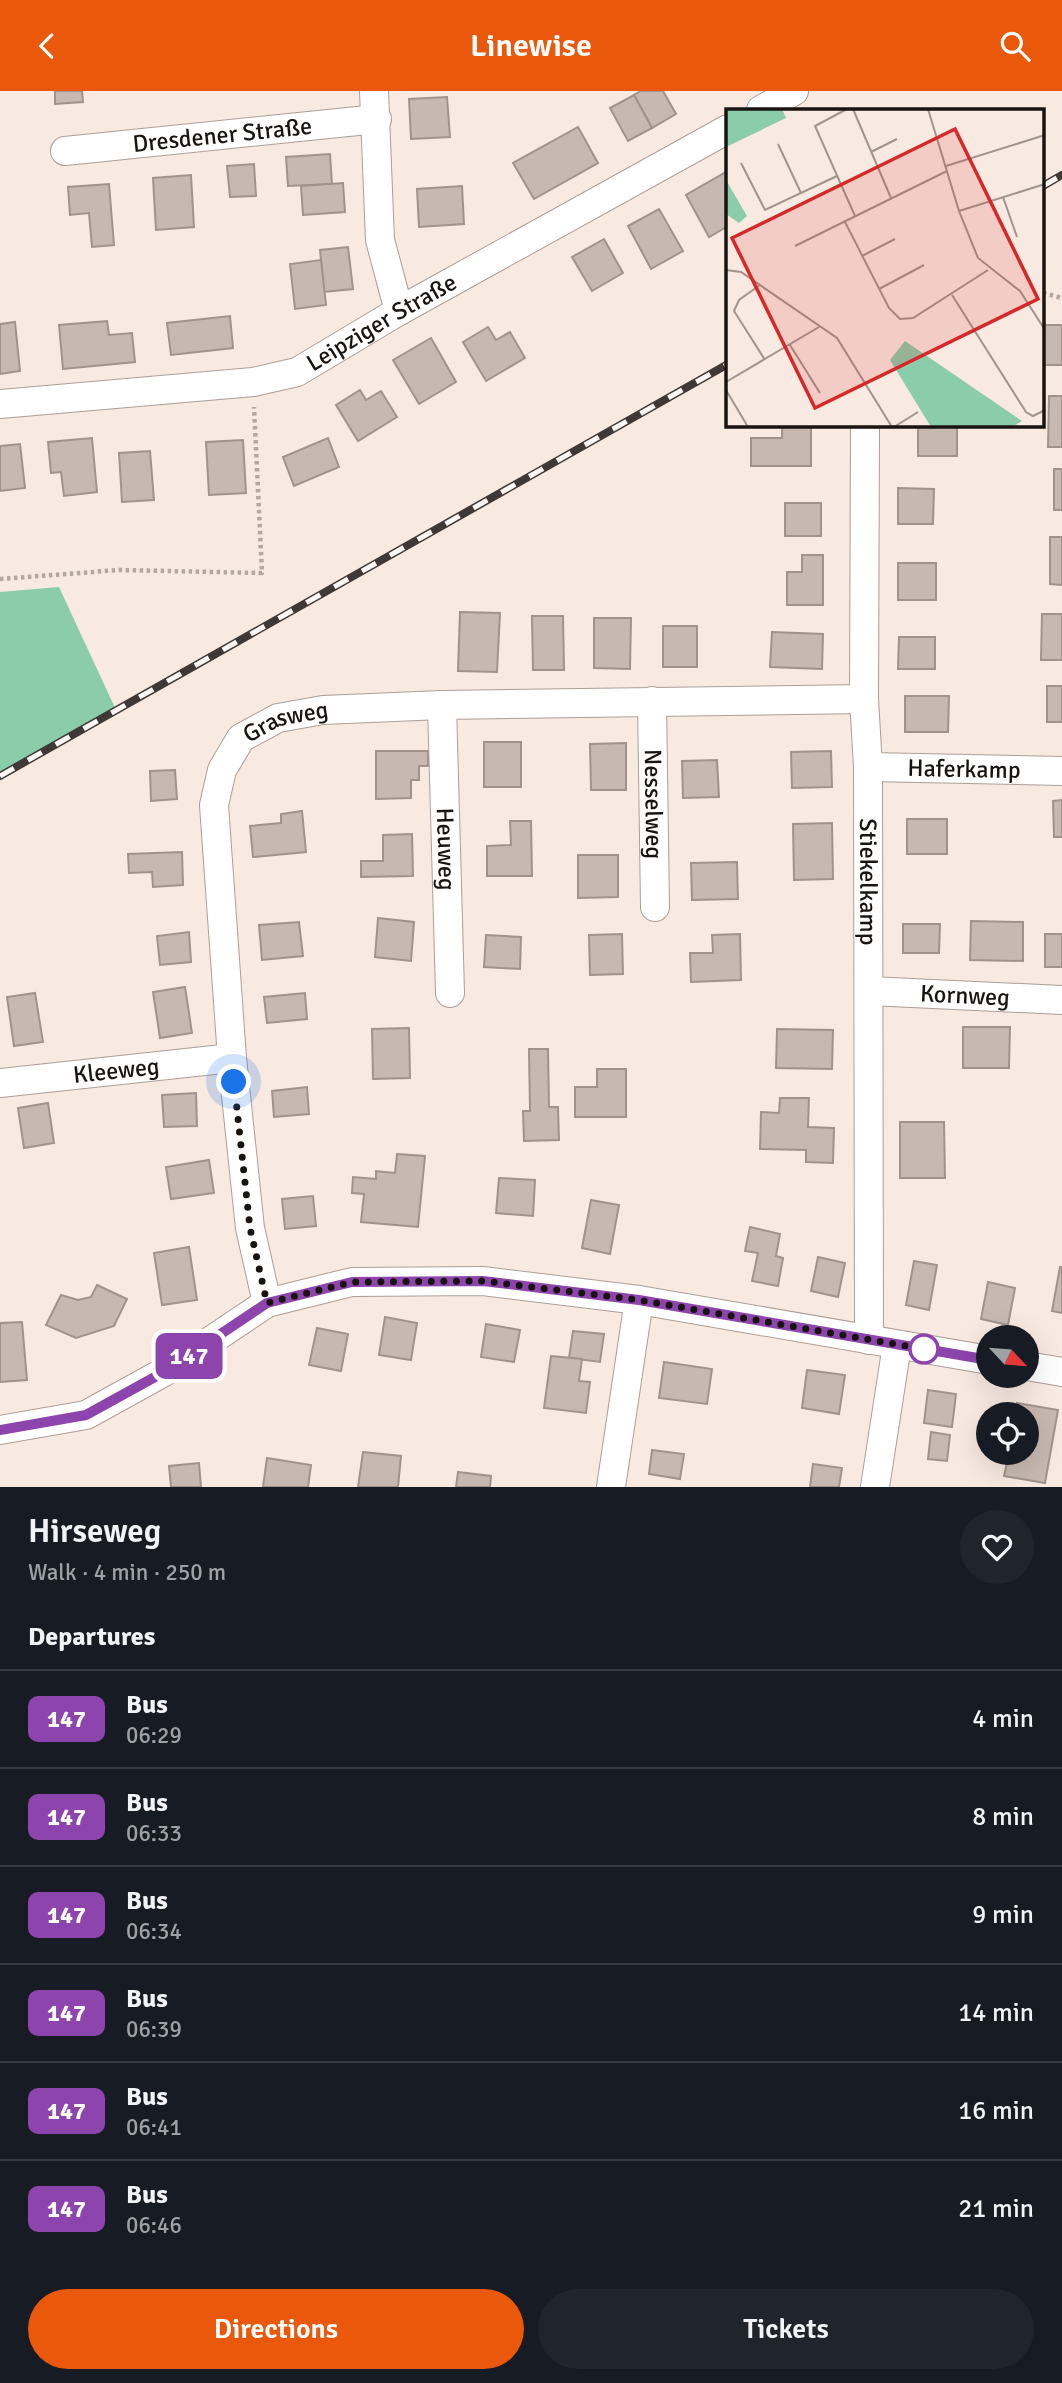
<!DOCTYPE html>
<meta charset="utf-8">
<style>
:root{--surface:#171b24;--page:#20242c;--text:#f1f3f6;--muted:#9ea1a6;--line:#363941;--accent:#ea580c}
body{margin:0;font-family:Signika,sans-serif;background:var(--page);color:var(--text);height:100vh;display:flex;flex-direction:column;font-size:26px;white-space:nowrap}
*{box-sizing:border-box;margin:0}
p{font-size:23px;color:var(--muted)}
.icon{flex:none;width:38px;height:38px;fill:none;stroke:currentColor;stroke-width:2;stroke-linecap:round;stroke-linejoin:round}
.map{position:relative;height:1396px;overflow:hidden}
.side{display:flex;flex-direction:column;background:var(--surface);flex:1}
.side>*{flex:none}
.badge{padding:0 14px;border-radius:10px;font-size:24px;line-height:46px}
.needle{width:46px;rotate:116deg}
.buttons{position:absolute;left:976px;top:1234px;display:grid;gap:14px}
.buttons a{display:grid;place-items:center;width:63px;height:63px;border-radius:50%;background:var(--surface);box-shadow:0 7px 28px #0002;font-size:35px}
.you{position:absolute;width:35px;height:35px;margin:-18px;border:5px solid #fff;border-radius:50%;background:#1a73e8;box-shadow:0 0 0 10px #1a73e833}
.map>.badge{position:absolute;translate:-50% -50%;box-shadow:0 0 0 4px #fff}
h2{padding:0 28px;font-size:26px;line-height:63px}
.round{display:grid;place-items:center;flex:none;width:74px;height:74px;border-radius:37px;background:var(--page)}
.head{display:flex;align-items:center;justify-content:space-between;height:119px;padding:0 28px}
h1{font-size:33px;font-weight:600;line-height:52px}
.cta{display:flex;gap:14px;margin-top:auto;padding:14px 28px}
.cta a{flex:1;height:80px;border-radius:42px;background:var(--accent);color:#fff;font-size:28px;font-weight:600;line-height:80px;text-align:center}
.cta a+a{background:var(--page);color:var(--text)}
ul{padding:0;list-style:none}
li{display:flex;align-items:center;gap:21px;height:98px;padding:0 28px;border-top:2px solid var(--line)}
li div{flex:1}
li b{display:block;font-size:26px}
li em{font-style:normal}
li .badge{min-width:77px;font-weight:700;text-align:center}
header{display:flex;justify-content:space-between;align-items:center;height:91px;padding:0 28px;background:var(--accent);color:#fff;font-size:32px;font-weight:600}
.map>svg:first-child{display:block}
</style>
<header><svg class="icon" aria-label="back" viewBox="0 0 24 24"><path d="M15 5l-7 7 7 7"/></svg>Linewise<svg class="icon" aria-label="search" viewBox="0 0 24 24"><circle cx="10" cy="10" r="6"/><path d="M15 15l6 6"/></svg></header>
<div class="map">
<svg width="1062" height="1396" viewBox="0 0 1062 1396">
<rect width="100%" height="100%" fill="#f8e9e1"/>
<polygon fill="#8bccaa" points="59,496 116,619 0,685 0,501"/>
<g fill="#c7b9b1" stroke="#a1938c" stroke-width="2">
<polygon points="55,0 82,0 83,11 55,13"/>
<polygon points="641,0 663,0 676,23 652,37 634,4"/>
<polygon points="634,4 652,37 628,50 610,17"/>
<polygon points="447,6 450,46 411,48 409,8"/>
<polygon points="578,36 598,72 534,108 513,72"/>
<polygon points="330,63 332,93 288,95 286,66"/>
<polygon points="254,73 256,105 230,106 227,75"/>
<polygon points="726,81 728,135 709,146 686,104"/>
<polygon points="191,84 194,136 156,139 153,87"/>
<polygon points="343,92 345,121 303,124 301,95"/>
<polygon points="109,93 114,154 92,156 89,122 70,124 68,96"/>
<polygon points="462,95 464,133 419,136 417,98"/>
<polygon points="659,118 683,160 651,178 628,135"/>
<polygon points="604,148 623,182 592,200 572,166"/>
<polygon points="348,156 353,198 324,201 320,159"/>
<polygon points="321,169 326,214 295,218 290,173"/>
<polygon points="230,225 233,257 171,264 167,232"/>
<polygon points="107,230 109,244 132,242 135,271 63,278 59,234"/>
<polygon points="15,231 20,280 0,283 0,233"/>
<rect x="1043" y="234" width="19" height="40"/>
<polygon points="488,236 496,249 510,241 525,267 486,290 463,251"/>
<polygon points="431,247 456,291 419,313 393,269"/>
<polygon points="360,299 366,309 381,300 397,326 358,350 336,314"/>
<polygon points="1049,305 1062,305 1062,356 1048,356"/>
<polygon points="782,334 811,334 811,375 751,375 751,347 782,347"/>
<rect x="918" y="334" width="39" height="31"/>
<polygon points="92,347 97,401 64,405 61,381 51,382 48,351"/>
<polygon points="328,347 339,376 294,395 283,366"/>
<polygon points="243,349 246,402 209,404 206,351"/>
<polygon points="20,353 25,397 0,400 0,355"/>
<polygon points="150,360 154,409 122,411 119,362"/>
<rect x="1054" y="378" width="8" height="41"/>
<polygon points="898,397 934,398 933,433 898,433"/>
<rect x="785" y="412" width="36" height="33"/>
<polygon points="1050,446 1062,446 1062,494 1050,493"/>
<polygon points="802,464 823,464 823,514 787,514 787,481 802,481"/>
<rect x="898" y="472" width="38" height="37"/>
<polygon points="460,521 500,522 497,581 458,580"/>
<polygon points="1042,523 1062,523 1062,569 1041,569"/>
<polygon points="532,525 563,525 564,579 533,579"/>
<polygon points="594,527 631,527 630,578 594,577"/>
<rect x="663" y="535" width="34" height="41"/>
<polygon points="772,541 823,543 822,578 770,576"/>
<polygon points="899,546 935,546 935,578 898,578"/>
<rect x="1047" y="595" width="15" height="36"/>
<polygon points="905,605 949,605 948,641 905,641"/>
<rect x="484" y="651" width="37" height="45"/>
<polygon points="626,652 626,699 591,699 590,653"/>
<polygon points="376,660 428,660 428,675 419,675 419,689 411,689 411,707 376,708"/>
<polygon points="831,660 832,696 792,697 791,661"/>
<polygon points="717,669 719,706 683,707 682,670"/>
<polygon points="175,679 177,708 151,710 150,680"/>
<polygon points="1062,709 1062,746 1054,746 1053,710"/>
<polygon points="302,720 306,761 253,766 250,735 281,732 281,723"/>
<rect x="907" y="728" width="40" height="35"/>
<polygon points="510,730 531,730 532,785 487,785 487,755 511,754"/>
<polygon points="832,732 833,788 794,789 793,733"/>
<polygon points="412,743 413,785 361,786 361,770 383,770 383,744"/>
<polygon points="182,761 183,794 153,796 152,781 129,782 128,763"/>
<polygon points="578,764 618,764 618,806 578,807"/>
<polygon points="737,771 738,808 692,809 691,772"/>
<polygon points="378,827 414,831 411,870 375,866"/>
<polygon points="971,830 1023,831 1023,870 970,869"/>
<polygon points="299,831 303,865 262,869 259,834"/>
<polygon points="903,833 940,833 939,862 903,862"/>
<polygon points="189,841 191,871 160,874 157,845"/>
<polygon points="622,843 623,883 590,884 589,844"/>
<polygon points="740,843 741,889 691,891 690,862 713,862 712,844"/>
<rect x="1045" y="843" width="17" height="33"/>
<polygon points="486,844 521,846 520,878 484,876"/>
<polygon points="185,896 192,942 160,947 153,901"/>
<polygon points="35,902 43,951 14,955 7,906"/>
<polygon points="305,902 307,928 267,932 264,906"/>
<polygon points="963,936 1010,936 1009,977 963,977"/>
<polygon points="409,937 410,987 373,988 372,938"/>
<polygon points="777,938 833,939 832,978 776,977"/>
<polygon points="529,958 548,958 549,1016 558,1016 559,1049 524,1050 523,1020 530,1020"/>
<polygon points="597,978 626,978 626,1026 575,1026 575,996 597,996"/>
<polygon points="307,996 309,1023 274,1026 272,1000"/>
<polygon points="196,1002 197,1035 164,1036 162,1004"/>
<polygon points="780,1007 809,1007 808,1036 834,1037 833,1072 806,1071 806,1059 760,1058 761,1021 779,1022"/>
<polygon points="48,1012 54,1052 24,1057 18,1017"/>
<polygon points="900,1031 944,1031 945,1087 900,1087"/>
<polygon points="397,1063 425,1065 418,1136 361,1131 364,1103 352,1102 353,1086 376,1088 376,1080 395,1082"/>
<polygon points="209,1069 214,1102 171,1108 166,1076"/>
<polygon points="499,1087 535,1089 533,1125 496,1122"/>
<polygon points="313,1105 316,1135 285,1138 282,1108"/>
<polygon points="591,1109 619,1114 610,1163 582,1157"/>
<polygon points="750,1136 780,1143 776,1165 783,1167 778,1195 752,1190 758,1162 745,1160"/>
<polygon points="189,1156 197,1209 162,1214 154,1162"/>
<polygon points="818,1166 845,1172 838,1206 811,1200"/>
<polygon points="914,1170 937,1174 929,1219 906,1214"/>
<polygon points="1060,1176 1062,1176 1062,1222 1052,1220"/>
<polygon points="988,1191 1015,1197 1008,1234 981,1228"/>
<polygon points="97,1194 127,1208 114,1235 76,1247 46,1234 61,1204 78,1209 91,1206"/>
<polygon points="385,1226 417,1232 411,1269 379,1264"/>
<polygon points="22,1231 27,1289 0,1291 0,1232"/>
<polygon points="486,1233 520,1239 514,1271 481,1266"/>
<polygon points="317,1237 348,1243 341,1280 309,1274"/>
<polygon points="573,1240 604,1243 600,1271 569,1267"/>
<polygon points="551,1265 582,1268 579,1290 590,1291 586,1322 544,1317"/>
<polygon points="664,1271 712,1278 707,1313 659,1307"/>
<polygon points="807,1279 845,1284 839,1323 802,1317"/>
<polygon points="928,1299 956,1303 952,1336 924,1332"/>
<polygon points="1017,1312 1058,1319 1045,1392 1004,1385 1009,1362 1027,1362 1027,1323 1015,1323"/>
<polygon points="931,1341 950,1344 947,1370 928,1368"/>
<polygon points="652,1359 684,1363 680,1388 649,1383"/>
<polygon points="363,1361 401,1365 398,1396 358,1396"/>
<polygon points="267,1367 311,1374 308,1396 263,1396"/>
<polygon points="199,1372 201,1396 171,1396 169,1375"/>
<polygon points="813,1373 842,1377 839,1396 810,1396"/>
<polygon points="458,1381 491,1385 490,1396 456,1396"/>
</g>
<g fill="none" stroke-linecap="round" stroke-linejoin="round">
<defs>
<g id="street">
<polyline points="374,0 380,149 399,220"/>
<polyline points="761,19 794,0"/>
<path id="s1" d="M65,60L377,28"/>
<path id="s2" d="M0,313L253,291L297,281L399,220L728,38"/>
<path id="s3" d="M865,334L864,608L868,676L869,1249"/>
<path id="s4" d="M652,610L655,816"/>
<path id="s5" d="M442,614L450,902"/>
<path id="s6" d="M868,676L1062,680"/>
<path id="s7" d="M869,900L1062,909"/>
<path id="s8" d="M0,992L232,967"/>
<path id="s9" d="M267,1212L250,1137L232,967L214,714L222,679L241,647L278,627L323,619L442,614L864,608"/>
<polyline points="1027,1275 1062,1281"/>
<polyline points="0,1339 86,1324 164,1281 267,1212 352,1191 483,1190 639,1209 989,1269"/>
<polyline points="611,1396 639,1209"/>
<polyline points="875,1396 897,1254"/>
</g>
</defs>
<use href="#street" stroke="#ac9e97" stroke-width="30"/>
<g stroke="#b3a7a1" stroke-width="4.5" stroke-dasharray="3.5 3.5" stroke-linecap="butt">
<polyline points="1043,202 1062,207"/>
<polyline points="0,488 119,479 262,482 254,316"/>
</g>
<use href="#street" stroke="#fff" stroke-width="28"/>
<defs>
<g id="rail">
<polyline points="1043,95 1062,84"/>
<polyline points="0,685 728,273"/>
</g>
</defs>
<use href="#rail" stroke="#3f3835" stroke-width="8"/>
<use href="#rail" stroke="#fef8f5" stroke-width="5" stroke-dasharray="16" stroke-linecap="butt"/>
</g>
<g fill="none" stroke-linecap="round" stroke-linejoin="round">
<defs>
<polyline id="line" points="0,1339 86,1324 164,1281 267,1212 352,1191 483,1190 639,1209 989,1269"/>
</defs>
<use href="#line" stroke="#fff" stroke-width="16"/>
<use href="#line" stroke="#8e44ad" stroke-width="10"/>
<polyline stroke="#191411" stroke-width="7" stroke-dasharray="0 12.6" points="234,991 250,1137 267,1212 352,1191 483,1190 639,1209 924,1258"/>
</g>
<circle fill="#fff" stroke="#8e44ad" stroke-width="3.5" cx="924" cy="1258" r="14"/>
<g text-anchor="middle" stroke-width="7" stroke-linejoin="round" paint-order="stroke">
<g font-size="24" fill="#191411" stroke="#fef8f5">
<text dy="8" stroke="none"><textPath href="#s1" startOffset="158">Dresdener Straße</textPath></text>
<text dy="8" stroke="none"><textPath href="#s2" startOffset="397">Leipziger Straße</textPath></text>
<text dy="8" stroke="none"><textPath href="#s9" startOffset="623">Grasweg</textPath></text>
<text dy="8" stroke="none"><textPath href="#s6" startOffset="96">Haferkamp</textPath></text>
<text dy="8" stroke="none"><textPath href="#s4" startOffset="103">Nesselweg</textPath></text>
<text dy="8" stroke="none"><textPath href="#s5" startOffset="144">Heuweg</textPath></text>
<text dy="8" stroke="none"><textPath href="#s3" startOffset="457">Stiekelkamp</textPath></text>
<text dy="8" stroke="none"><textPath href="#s7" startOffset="96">Kornweg</textPath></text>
<text dy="8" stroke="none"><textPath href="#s8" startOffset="117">Kleeweg</textPath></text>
</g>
</g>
<g transform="translate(726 18)">
<rect width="318" height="318" fill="#f8e9e1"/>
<path d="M0,0H56L60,9L0,38ZM0,71L21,107L13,114L0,105ZM179,232L296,312L286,318H205L164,251Z" fill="#8bccaa"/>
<path fill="none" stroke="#9f948e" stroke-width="2" d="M121,0L89,17L129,107M127,0L165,89M202,0L233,102L252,149L294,182L319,221M52,35L75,84M145,43L171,30M15,54L39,101L111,67M220,57L319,26M277,88L291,128M233,102L319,75M119,113L163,199L174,210L187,209L262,161M69,137L221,62M136,147L169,130M0,161L15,163L111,229L166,318M34,176L13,191L8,202L39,251M153,180L198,156M226,186L300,303L307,307L319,301M64,236L94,284M0,273L93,218M0,281L22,318M168,318L192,303"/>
<path fill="#d62828" fill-opacity="0.15" stroke="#d62828" stroke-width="3.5" d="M229,20L312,190L89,299L6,129Z"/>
<rect width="318" height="318" fill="none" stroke="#191411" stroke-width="3.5"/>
</g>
</svg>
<div class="buttons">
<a><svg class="needle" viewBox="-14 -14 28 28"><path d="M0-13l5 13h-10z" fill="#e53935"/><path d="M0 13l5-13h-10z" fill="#9ea1a6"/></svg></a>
<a><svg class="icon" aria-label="locate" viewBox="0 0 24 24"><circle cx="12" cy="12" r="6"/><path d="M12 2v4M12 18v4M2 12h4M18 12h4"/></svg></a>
</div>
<div class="you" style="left:234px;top:991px"></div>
<b class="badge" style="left:189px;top:1265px;background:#8e44ad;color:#fff">147</b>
</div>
<section class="side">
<div class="head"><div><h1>Hirseweg</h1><p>Walk · 4 min · 250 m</p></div><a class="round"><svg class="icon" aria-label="heart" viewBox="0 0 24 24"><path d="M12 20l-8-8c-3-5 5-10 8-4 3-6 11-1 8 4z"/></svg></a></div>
<h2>Departures</h2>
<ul>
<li><span class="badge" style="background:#8e44ad;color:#fff">147</span><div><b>Bus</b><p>06:29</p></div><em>4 min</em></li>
<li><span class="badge" style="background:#8e44ad;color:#fff">147</span><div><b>Bus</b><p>06:33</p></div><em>8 min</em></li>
<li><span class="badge" style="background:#8e44ad;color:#fff">147</span><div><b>Bus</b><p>06:34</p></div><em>9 min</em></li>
<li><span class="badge" style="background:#8e44ad;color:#fff">147</span><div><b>Bus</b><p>06:39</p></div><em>14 min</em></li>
<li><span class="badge" style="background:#8e44ad;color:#fff">147</span><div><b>Bus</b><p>06:41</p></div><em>16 min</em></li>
<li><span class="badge" style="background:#8e44ad;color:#fff">147</span><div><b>Bus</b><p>06:46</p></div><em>21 min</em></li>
</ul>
<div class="cta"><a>Directions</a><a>Tickets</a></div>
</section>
